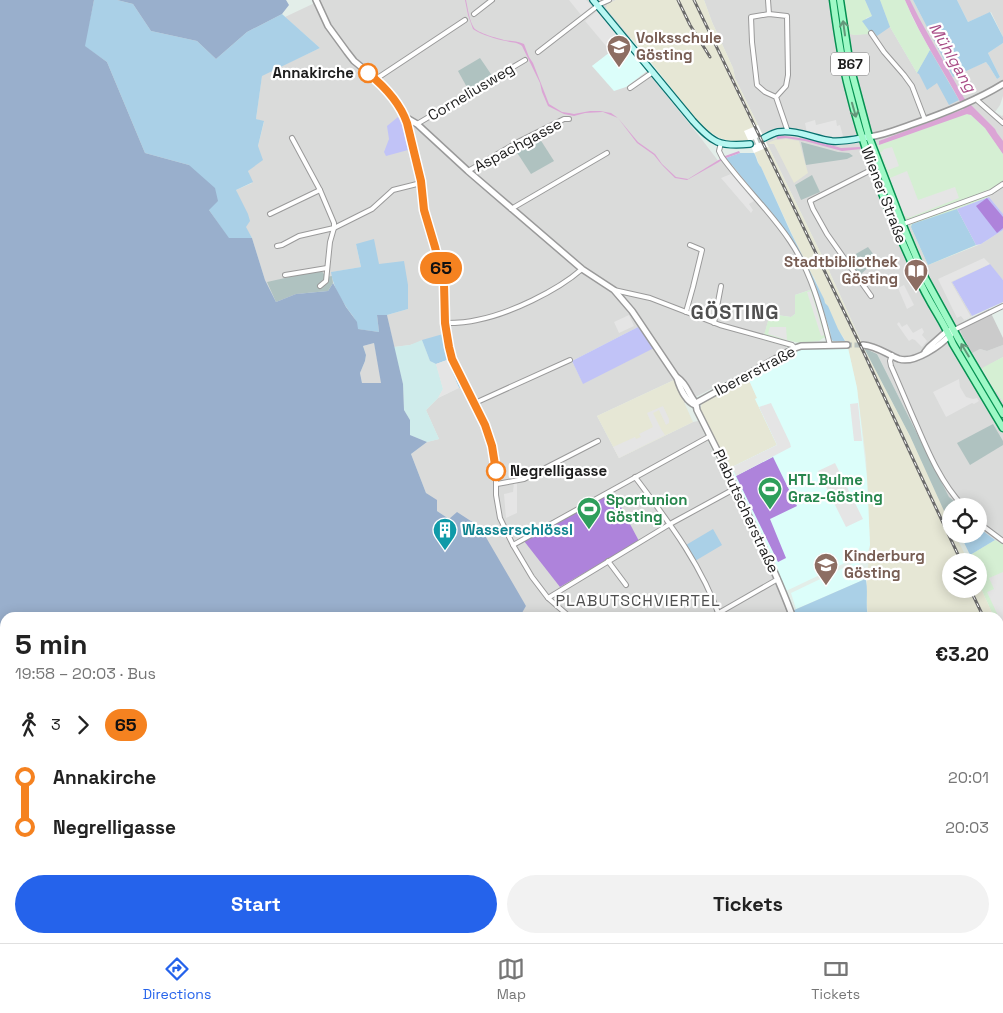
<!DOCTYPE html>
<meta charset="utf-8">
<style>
:root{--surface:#fff;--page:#f2f2f2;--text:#222;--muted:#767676;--line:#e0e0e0;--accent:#2563eb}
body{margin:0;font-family:"Space Grotesk",sans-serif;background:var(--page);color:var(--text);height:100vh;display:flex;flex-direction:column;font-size:19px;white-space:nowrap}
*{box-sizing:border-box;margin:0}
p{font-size:16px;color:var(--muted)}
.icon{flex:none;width:28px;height:28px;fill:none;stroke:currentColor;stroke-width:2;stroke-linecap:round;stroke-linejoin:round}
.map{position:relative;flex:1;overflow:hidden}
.details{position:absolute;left:0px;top:612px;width:1004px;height:331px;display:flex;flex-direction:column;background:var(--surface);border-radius:15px 15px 0 0;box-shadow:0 2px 12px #0003}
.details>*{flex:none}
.badge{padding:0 10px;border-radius:16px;font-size:18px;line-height:32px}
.tools{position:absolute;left:942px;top:498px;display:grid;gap:10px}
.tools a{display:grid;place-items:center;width:45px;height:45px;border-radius:50%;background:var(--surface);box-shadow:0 2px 12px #0003;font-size:25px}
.map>.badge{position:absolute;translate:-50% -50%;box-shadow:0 0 0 2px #fff}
.legs{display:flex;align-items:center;gap:8px;height:55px;padding:0 15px;font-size:16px}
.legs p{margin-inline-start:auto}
.overview{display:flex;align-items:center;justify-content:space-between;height:85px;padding:0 15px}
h1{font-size:28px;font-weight:800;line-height:38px}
.primary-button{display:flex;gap:10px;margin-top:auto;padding:10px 15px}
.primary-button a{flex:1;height:58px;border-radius:30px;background:var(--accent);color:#fff;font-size:20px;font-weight:800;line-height:58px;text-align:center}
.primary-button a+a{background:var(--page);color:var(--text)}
ul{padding:0 15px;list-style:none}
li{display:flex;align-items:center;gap:18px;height:50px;font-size:19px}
li i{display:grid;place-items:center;width:8px;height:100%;margin:0 6px;background:currentColor}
li i::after{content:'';width:12px;height:12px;margin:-6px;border:4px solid;border-radius:50%;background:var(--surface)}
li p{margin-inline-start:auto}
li:first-child i{background:linear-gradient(#0000 50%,currentColor 0)}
li:last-child i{background:linear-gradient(currentColor 50%,#0000 0)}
.menu{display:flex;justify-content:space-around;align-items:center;height:70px;border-top:1px solid var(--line);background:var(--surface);font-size:14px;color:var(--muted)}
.menu a{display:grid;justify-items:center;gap:2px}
.menu .active{color:var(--accent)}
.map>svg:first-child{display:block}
</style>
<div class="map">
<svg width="1003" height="943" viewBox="0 0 1003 943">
<rect width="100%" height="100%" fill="#e3eee9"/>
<g fill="#dadbda" fill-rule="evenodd">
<path d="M321,0H616L606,8L631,38L592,66L626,87L647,71L700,137L719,162L726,158L731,165H732L740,174L782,226L800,253L815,285L810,290L795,295V314L791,317L770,314L763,340L786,346L787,350L684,403L674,380L597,416L619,458L693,422L698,421L780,591L789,617H519L526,606L449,519L437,511L426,493L411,454L427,442L439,439L426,410L438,398L462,386L449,358L443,335L410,345L394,347L387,315L408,309L379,264L356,244L361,267L332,272L333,283L276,302L265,280L252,238L245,227L236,190L252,183L248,171L258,146L264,122L256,119L262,75L320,48L285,17ZM638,327H639L645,334L583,383L572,361Z"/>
<polygon points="704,0 844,0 848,33 855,35 870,33 872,16 865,0 880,0 890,27 917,73 930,50 905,0 913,0 953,76 986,62 989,66 997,79 1000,77 988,53 1003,43 1003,96 1000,105 995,112 1002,116 1003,115 1003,154 990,136 937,124 879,145 878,146 904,215 910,222 911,227 928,265 981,244 1003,230 1003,280 990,265 952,282 972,316 958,324 962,335 972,352 980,349 987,351 1003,345 1003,357 982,369 995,391 997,392 1003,402 1003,544 995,540 979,528 979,506 959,506 958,504 949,498 877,354 864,348 826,264 735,78 733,68 712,22"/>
<polygon points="957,0 1003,0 1003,37 991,12 968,22"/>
<polygon points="1003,185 1003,214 989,197 981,195 994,187"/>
<polygon points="374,343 382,384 362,383 360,373 365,361 366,355 363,346"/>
<polygon points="756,939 919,939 921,943 788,943 787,940 757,943"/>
</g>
<g fill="#d5efd3">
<polygon points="844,0 865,0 872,16 866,18 870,34 855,35 848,34"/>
<polygon points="880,0 905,0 913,19 930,50 917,73 890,27"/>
<polygon points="964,114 971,115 985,128 1003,154 1003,185 999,188 994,187 982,195 989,197 957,209 976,245 928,265 911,227 910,222 904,215 878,146 879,145"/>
<polygon points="815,285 830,331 830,337 823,338 819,341 800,343 764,335 770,314 791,317 795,314 795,295 810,290"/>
<polygon points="1003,357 1003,402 997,392 995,391 982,368"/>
<polygon points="995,540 1003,544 1003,636 999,627 999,618 994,617 979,584 979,561 969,561 970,555"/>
</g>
<g fill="#e6e7d5">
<polygon points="616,0 704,0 712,22 733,68 735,78 830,272 830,273 864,348 910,436 951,525 951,534 955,534 968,561 951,561 951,589 979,589 979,584 994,617 868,617 866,591 870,544 866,458 857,388 848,348 844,338 837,329 828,306 825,303 814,277 811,275 761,167 759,165 757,158 748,140 742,141 729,141 720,138 705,129 696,120 648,58 606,8 607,4"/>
<polygon points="787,139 799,141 808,173 794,183 774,144 770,144 767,143 775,140"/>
<polygon points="748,378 757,398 755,399 777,445 729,469 700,411 702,403"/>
<polygon points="674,380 693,422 619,458 597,416"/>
<polygon points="999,627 1003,636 1003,926 999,917"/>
</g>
<g fill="#dcfefa">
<polygon points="623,42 647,71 626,87 614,91 592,66"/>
<polygon points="848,348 857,388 867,478 870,545 868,552 784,592 729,474 733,471 732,467 777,445 755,399 757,398 748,378 802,349"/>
<polygon points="858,561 865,577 863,580 796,609 791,593"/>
</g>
<polygon fill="#cbcbcb" points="989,309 1003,338 1003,345 987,351 980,349 972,353 962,335 958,324"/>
<g fill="#afc2c0">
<polygon points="480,58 493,77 469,91 458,71"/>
<polygon points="538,136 554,161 531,174 514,148"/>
<polygon points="801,142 838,152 849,153 853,156 847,159 806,165"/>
<polygon points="812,175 820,192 801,200 795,185"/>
<polygon points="868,247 877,259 859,276 847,259"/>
<polygon points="321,270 326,277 332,276 333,283 328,291 296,294 276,302 267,282"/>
<polygon points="864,348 877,354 949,497 959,505 959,506 951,506 951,512 950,513 945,513 910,436"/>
<polygon points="993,424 1003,441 1003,445 970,465 957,443"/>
</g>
<polygon fill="#cfeceb" points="422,340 430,361 436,364 443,389 438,398 426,410 439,439 427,442 410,435 410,420 404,410 403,384 394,347 410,345"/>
<g fill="#aad0e7">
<polygon points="94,0 117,0 133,4 151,31 197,41 216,59 247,32 282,14 320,48 262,76 256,119 264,121 258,146 263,160 248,171 253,182 236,190 248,214 250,221 246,227 252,238 229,239 209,210 189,165 145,153 107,62 84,46"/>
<polygon points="865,0 880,0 890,27 877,36 873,31 870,32 862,21 872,16"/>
<polygon points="913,0 957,0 968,22 990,12 1003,37 1003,43 988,53 1000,77 997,79 989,66 986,62 953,77"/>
<polygon points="930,50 959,100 949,105 937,83 927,90 919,74 917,73"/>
<path d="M740,153H754C757,158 757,163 761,167L791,233L824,299L825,303L828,306L838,329L845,341H833L831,339L830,331L815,285L800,253L782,226L732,165L731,166L726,158Z"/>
<polygon points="957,209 976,245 928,265 911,227 912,224"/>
<path d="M374,239L379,264L404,261L408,285V309L387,315H377L379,332L357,329C357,318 351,315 345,305C338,294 333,285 331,272L361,267L356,244Z"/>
<polygon points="443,334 449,358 463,386 459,388 447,360 436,364 430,361 422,340"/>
<polygon points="979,528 995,540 970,555 960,534 979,534"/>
<polygon points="713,529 722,545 695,561 686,545"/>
<path d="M865,577C869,588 865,605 868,617H794L792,611L863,580Z"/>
<polygon points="471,939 530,939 532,943 472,943"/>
</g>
<g fill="#99afcc" fill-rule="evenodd">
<path d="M0,0H94L85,46L107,62L145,153L189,165L215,188L218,201L209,210L229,238H252L265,280L276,302L296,294L328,291L333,283L346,307L357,322L358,329L379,332L377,315H387L403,384L404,410L410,420V435L427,442L411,454L426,493L437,500V511L449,519L457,512L480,527L526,606L519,618H5V939H297V943H0ZM374,343L381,383H362L360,373L365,361L366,355L363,346Z"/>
<polygon points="117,0 286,0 289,5 282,14 247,32 216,59 197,41 151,31 133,4"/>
<polygon points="311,939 471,939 472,943 310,943"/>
<polygon points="635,939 756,939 757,943 682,943 679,942 678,943 637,943"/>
</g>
<g fill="#c1c3f7">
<polygon points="398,117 402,125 408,150 386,156 384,152 389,139 387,126"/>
<polygon points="989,197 1003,214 1003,230 981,244 976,245 957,209"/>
<polygon points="990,264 1003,280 1003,302 972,316 952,282"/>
<polygon points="638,327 645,334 654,348 583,384 572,361"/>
</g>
<g fill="#ae83db">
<polygon points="987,198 1003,217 1003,228 997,233 976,206"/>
<polygon points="773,457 797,506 770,519 786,558 778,562 736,476"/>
<polygon points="613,492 639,541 560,587 524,541"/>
</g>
<g fill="#e5e5e5">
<polygon points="569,0 586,0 592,6 581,15"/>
<polygon points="597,11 623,42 611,52 585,21"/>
<polygon points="815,120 816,125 836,120 837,126 840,125 843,136 832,137 807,133 805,123"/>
<polygon points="892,147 899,166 888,170 881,153 884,149"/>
<polygon points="907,171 918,200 955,187 959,198 911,217 907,217 904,215 890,178"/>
<polygon points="731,174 754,201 749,204 753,210 751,213 721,178"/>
<polygon points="984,258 990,264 951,282 971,317 964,320 961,316 957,318 938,279"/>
<polygon points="904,285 914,305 907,309 898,288"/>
<polygon points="811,291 824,335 821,336 807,292"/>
<polygon points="629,315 634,326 619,333 614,322"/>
<polygon points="899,322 902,327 907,324 913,333 922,328 924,332 922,335 927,341 922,347 915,340 912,339 909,341 897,324"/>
<polygon points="770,327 786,327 787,340 768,334"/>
<polygon points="447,360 459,388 438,398 443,389 436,364"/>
<polygon points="959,379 960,387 966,397 973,399 977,398 979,401 974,404 972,403 946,417 933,392"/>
<polygon points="771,403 790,443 791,447 736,476 732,467 777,445 759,407"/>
<polygon points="858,403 862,441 854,441 850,404"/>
<polygon points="663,406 669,419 669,423 666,425 659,410 653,413 661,429 665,435 619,458 613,447 635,437 636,439 641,437 639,434 653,427 647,413"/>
<polygon points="835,463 863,519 846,527 818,471"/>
<polygon points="517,482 517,513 506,518 504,494 513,492 514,483"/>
<polygon points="1003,572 1003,622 1001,622 987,592 994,589 989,578"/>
<polygon points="928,939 969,939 971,943 930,943"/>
</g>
<g fill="#dba5d5">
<path d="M465,0H466C468,9 469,20 474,28C478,33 497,38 504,40C511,41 517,41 524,44L529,57L533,63L549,104L562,112L569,113L574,114L590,111H600L611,113L618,118L638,142L655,154L662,164L676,177L688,179L725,156L739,151L740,153L726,158L687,180L675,178L662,165L654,155L637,143L618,118L603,112L585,113L574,116L564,114L548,106L542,92L540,83L522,46C517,42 512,43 506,41C496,39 482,35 473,29L468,15Z"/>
<path d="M905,0H910L919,18L964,98L995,129L997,133L1003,141V154L985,128L971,115L967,114L879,145V141L964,109C945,72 921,39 905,0Z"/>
<polygon points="776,136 785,136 806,139 824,143 841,148 860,147 861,149 842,151 805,141 786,138 777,139"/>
</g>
<polygon fill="#fff" points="758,125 768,147 754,153 744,131"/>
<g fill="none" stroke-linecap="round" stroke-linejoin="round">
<polyline stroke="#bbc4c0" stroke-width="5" stroke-dasharray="5 2.5" stroke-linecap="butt" points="847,345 863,345"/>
<polyline stroke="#bbc4c0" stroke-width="5.5" stroke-dasharray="5.5 3" stroke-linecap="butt" points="750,144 764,138"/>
<defs>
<g id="minor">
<polyline points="768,0 769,14"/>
<polyline points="474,14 492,0"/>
<polyline points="871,33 884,52 904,75 912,86 925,120"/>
<polyline points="538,52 600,4 609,0"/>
<polyline points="376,79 465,20"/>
<polyline points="630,88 653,72"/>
<polyline points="776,97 786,86 788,75 787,16 769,14 751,17 752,42 757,85 765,92 776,97 788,132"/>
<polyline points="977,98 978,101 1003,123"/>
<polyline points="405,117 421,183 423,210 435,247 445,283 445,323 449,347 452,359 485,425 492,446 496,471 496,495 500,518 513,545 532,577 548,598 571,618"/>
<polyline points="417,124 525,60"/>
<polyline points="292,138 320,190 334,223 334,228 330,242 326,281 320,286"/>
<path d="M721,143L719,151L722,157C743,186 770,211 790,241C811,272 821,309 830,345"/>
<polyline points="468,171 518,142 564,119 569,119"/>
<polyline points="511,209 607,153"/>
<polyline points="270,214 320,190"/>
<polyline points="903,224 991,192 1003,184"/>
<polyline points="277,246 282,245 299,236 334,228 372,209 393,190 421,183"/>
<polyline points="285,275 327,268"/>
<polyline points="614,290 650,298 720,325 792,345 795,348"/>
<polyline points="871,296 827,234 813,209 810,201 873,169"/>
<polyline points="686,312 693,287 702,250 690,245"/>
<path d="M445,323C456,323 466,323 477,320C509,314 557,291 582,269"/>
<polyline points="714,323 721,286"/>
<polyline points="954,330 1003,306"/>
<path d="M892,355L890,361L891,366C900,386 908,406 917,426C929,454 942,484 963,506"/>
<polyline points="475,403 570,360"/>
<path d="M635,477C668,521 702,565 720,618"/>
<polyline points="497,484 524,479 598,441"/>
<polyline points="979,523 1003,541"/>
<polyline points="513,545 710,436"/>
<polyline points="608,561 626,585"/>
<polyline points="548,598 670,524 736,488"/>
<polyline points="710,618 778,579"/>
<polyline points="789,939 790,943"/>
<polyline points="880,939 886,943"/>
</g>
<g id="tertiary">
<path d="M316,0L328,26L347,52L354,61L376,79L392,96L405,117L417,124L468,171L582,269L614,290L632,311L677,378C680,388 686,401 695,405"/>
<path d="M869,137C884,135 896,130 910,125C942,114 974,102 1003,84"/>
<path d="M863,345C877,346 886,354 899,359C915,364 941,345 951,334"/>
<polyline points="925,352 929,347 947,331 950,330"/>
<path d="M678,378C687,384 689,396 696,403"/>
<polyline points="696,403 795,348 801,346 847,345"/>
<path d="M696,404L697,410C716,447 734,484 751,521C766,553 781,584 793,618"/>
<polyline points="915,939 916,943"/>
</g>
<g id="secondary">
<path d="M593,0L693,121C713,143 719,147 750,144"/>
<path d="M764,138C768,136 773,133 778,132C796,129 815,139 832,141C843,142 856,139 867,137"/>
</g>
<g id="primary">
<path d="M833,0C837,30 841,60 849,90C863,148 885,205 910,259C916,274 923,289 931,303C939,317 947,329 953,344L1003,428"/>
<polyline points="840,0 850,66 869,137 906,233 925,278 959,340 1003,414"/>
</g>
</defs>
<use href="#minor" stroke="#9a9a9a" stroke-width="6"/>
<use href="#tertiary" stroke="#9a9a9a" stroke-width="8"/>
<use href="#secondary" stroke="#08706e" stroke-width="8"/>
<use href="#primary" stroke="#059151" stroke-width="9"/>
<use href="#minor" stroke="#fff" stroke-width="4"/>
<use href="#tertiary" stroke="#fff" stroke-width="5"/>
<use href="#secondary" stroke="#b8f7f2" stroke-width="5.5"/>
<use href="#primary" stroke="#9ef9c6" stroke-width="6"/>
<defs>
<g id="rail">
<polyline points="678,0 690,25 710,57"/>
<polyline points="694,0 864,353 920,474 961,561"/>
<polyline points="970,589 984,618"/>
<polyline points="999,639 1003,647"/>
</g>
</defs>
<use href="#rail" stroke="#6b6b6b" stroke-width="3"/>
<use href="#rail" stroke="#fff" stroke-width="1" stroke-dasharray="4" stroke-linecap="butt"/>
</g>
<defs><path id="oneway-shaft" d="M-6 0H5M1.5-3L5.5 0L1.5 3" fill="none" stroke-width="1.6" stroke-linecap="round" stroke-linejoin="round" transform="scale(1.25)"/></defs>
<g stroke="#64967a">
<use href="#oneway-shaft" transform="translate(844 28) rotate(-98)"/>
<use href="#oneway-shaft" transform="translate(854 110) rotate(74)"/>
<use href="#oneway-shaft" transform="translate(965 350) rotate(-121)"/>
</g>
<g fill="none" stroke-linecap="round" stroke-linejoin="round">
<defs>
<path id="line-1" d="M368,73C384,86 400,103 407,123L421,181L424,210L435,247L444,283L445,323L449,347L452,359L485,425L492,446L496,471"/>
</defs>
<use href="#line-1" stroke="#fff" stroke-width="11"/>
<use href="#line-1" stroke="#f58220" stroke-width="8"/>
</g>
<defs>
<symbol id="school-pin" viewBox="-11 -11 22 30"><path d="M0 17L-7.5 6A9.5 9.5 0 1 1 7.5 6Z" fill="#8d6e63" stroke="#fff"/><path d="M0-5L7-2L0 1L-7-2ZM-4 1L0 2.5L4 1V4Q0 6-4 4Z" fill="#fff"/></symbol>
<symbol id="library-pin" viewBox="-11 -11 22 30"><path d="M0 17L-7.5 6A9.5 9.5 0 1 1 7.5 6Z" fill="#8d6e63" stroke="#fff"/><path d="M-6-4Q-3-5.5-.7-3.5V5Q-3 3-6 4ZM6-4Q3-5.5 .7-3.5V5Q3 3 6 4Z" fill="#fff"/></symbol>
<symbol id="stadium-pin" viewBox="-11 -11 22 30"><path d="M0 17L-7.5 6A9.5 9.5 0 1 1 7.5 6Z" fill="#2e9e5b" stroke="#fff"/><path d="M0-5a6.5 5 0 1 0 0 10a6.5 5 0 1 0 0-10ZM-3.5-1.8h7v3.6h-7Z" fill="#fff"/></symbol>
<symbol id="building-pin" viewBox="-11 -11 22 30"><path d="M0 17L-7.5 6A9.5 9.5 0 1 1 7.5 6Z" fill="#0f9aa8" stroke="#fff"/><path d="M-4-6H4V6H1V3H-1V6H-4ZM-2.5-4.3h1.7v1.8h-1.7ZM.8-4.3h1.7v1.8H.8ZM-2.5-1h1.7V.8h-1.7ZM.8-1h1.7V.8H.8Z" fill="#fff"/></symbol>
</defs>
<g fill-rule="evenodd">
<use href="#school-pin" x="605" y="33" width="28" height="38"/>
<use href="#library-pin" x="902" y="257" width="28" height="38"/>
<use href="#stadium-pin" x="756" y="475" width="28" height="38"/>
<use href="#stadium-pin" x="575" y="495" width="28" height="38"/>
<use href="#building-pin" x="431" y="516" width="28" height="38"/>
<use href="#school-pin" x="812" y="551" width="28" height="38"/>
</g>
<g fill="#fff" stroke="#f58220" stroke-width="2.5">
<circle cx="368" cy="73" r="9"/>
<circle cx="496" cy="471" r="9"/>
</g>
<g text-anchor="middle" stroke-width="4.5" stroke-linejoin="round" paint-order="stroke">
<rect fill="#fff" stroke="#616161" stroke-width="1" x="831" y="52.5" width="38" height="23" rx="4"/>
<g font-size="14" font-weight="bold" fill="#1d1d1d">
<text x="850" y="69">B67</text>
</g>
<g font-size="15" font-weight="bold" fill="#785e54" stroke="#fff" text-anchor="start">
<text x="636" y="43">Volksschule<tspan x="636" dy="17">Gösting</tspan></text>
<text x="898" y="267" text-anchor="end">Stadtbibliothek<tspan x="898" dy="17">Gösting</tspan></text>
<text x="844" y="561">Kinderburg<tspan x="844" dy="17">Gösting</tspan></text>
</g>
<g font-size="15" font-weight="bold" fill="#1d1d1d" stroke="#fff" text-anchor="end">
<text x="354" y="78">Annakirche</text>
<text x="510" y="476" text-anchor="start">Negrelligasse</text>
</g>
<g font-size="15" fill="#1d1d1d" stroke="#fff">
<text transform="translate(471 92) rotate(-31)" y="5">Corneliusweg</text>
<text transform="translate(518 145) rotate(-28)" y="5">Aspachgasse</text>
<text transform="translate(884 195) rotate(69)" y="5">Wiener Straße</text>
<text transform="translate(755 371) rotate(-28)" y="5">Ibererstraße</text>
<text transform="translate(746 511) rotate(65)" y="5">Plabutscherstraße</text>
</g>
<g font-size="15" font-weight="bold" fill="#27864d" stroke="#fff" text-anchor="start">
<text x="788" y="485">HTL Bulme<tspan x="788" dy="17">Graz-Gösting</tspan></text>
<text x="606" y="505">Sportunion<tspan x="606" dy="17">Gösting</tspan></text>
</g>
<g font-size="15" font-weight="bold" fill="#0d838f" stroke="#fff" text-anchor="start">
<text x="462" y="535">Wasserschlössl</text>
</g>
<g font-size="16" font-style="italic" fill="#a94d87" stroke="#fff">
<text transform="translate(953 57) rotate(60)" y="6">Mühlgang</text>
</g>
<g font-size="16" letter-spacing="1" fill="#505050" stroke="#fff">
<text x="638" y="606">PLABUTSCHVIERTEL</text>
</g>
<g font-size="20" font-weight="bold" letter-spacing="1" fill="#505050" stroke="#fff">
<text x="735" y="319">GÖSTING</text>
</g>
</g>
</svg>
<div class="tools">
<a><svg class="icon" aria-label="locate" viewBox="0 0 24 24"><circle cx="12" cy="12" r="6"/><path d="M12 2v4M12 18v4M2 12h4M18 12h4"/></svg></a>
<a><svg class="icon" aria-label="layers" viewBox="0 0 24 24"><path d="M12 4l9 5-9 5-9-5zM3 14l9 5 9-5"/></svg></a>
</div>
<b class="badge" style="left:441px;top:268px;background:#f58220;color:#111">65</b>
<section class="details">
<div class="overview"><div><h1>5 min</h1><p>19:58 – 20:03 · Bus</p></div><b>€3.20</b></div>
<div class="legs"><svg class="icon" aria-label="walk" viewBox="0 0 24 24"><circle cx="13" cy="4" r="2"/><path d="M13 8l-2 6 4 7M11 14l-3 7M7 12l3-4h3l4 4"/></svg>3<svg class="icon" aria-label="forward" viewBox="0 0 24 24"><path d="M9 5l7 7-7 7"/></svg><b class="badge" style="background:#f58220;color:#111">65</b></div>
<ul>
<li><i style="color:#f58220"></i><b>Annakirche</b><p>20:01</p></li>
<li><i style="color:#f58220"></i><b>Negrelligasse</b><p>20:03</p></li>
</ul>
<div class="primary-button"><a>Start</a><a>Tickets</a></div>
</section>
</div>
<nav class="menu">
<a class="active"><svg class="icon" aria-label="directions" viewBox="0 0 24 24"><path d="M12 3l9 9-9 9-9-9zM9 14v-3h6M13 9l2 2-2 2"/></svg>Directions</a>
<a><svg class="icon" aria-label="map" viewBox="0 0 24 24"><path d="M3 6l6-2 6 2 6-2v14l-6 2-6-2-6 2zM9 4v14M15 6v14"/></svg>Map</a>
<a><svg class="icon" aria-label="tickets" viewBox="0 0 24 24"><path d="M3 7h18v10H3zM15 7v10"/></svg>Tickets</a>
</nav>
